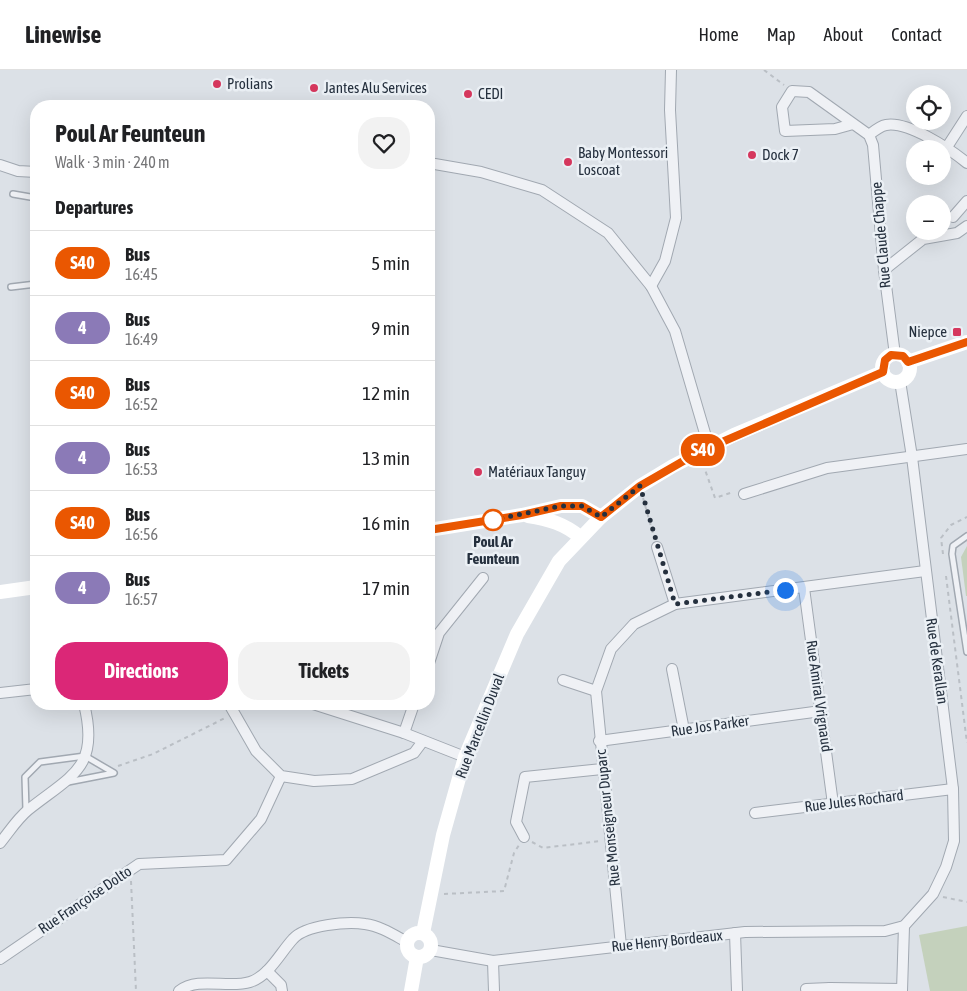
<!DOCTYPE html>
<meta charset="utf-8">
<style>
:root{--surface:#fff;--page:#f2f2f2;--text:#202124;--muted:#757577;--line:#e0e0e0;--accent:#db2777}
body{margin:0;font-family:"Asap Condensed",sans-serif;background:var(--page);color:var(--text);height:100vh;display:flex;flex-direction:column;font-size:19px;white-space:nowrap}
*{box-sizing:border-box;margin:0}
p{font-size:16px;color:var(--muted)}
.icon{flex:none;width:28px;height:28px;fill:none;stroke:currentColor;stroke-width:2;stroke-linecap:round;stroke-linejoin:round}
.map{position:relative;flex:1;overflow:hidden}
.details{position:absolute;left:30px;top:30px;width:405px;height:610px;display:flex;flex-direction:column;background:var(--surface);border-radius:20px;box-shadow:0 5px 20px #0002}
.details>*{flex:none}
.badge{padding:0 10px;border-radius:16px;font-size:18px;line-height:32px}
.controls{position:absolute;left:906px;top:15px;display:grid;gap:10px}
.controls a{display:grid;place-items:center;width:45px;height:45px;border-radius:50%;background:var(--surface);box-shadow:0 5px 20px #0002;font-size:25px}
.you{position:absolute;width:25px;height:25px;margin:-12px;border:4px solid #fff;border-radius:50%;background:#1a73e8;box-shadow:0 0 0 8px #1a73e833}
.map>.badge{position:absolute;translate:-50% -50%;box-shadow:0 0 0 2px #fff}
h2{padding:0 25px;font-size:19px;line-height:45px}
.round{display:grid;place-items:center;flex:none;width:52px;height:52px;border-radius:20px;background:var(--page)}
.overview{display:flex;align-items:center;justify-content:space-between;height:85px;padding:0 25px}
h1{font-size:24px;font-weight:700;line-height:38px}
.action{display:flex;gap:10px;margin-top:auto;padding:10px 25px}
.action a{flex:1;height:58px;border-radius:20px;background:var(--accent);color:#fff;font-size:20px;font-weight:700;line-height:58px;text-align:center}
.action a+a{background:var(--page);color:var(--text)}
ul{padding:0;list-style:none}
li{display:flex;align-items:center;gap:15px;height:65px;padding:0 25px;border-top:1px solid var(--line)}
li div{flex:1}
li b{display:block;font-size:19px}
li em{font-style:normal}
li .badge{min-width:55px;font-weight:700;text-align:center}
header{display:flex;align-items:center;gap:30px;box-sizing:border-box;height:70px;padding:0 25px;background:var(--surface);border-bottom:1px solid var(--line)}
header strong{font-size:24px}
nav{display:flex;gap:28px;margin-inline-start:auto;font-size:18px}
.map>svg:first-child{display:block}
</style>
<header>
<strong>Linewise</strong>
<nav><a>Home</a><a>Map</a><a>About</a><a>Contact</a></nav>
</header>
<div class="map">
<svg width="967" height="921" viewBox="0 0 967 921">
<rect width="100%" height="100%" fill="#dce1e7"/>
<g fill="#c4d1bc">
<polygon points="967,476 967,526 966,526 961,487"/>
<polygon points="967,856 967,921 930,921 919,865"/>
</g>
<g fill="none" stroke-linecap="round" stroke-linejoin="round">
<defs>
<g id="lane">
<polyline points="13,124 36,128"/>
<polyline points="11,217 36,214"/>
<polyline points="967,466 953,476 952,484 967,582"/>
<polyline points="26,740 25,707 40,692 85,686 114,703 68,712"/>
</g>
<g id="street">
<polyline points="853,54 835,59 785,61 782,37 792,21 809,22 869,65 873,75 884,200 895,285"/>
<path d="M869,65C874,61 880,56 886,55C908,51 950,79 967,93"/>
<polyline points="947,77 967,46"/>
<polyline points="429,93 481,102 542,120 608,163 651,216 675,261 709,377"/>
<polyline points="0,95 18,101 36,102"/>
<polyline points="953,147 967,131"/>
<polyline points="884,200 923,169 957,163 967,156"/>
<polyline points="651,216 665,191 676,148 670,40 671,0"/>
<polyline points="744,424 827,398 967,379"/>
<polyline points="657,477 675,534"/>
<polyline points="804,518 833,734"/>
<polyline points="429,593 439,563 483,508"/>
<polyline points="672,599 684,660"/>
<polyline points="563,610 596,621"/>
<polyline points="0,623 36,619"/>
<polyline points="229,634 256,681 281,706 314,711 352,709 414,683 423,671"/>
<polyline points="313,634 404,663 465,687"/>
<polyline points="404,663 414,634"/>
<polyline points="599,671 821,641"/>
<polyline points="755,743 953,719"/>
<polyline points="524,767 516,752 525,707 602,699"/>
<path d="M0,773C9,762 17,749 28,740C72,705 100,698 84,634"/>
<polyline points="735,863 737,921"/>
<polyline points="621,876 596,621 611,579 634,554 675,534 925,501"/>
<polyline points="431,880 493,891 745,862 885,861 904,856 933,824 946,797 954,771 953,719 912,387 900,311"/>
<polyline points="0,889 139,794 226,790 261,749 281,706"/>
<polyline points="493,891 494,921"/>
<polyline points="267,901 281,915 282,921"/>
<polyline points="806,919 830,918"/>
<path d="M179,921C199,906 228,919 250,912C269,906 280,883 293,869C305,855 348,851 365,854C380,856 394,865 407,872"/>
<polyline points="830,921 830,918 902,919"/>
<polyline points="902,921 904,856"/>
</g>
</defs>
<use href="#lane" stroke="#a1a8b1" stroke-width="8"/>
<use href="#street" stroke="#a1a8b1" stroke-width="12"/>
<g stroke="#babfc5" stroke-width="2" stroke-dasharray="4 4" stroke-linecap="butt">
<polyline points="764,0 784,15"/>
<polyline points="703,394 715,428 733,422"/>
<polyline points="643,428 654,467"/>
<polyline points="943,484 941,468 951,455 967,447"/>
<polyline points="946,506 967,673"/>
<polyline points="118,696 153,684 225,648"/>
<polyline points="532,772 543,778 600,771"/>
<polyline points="131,811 136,921"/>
<polyline points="444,824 504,821 514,783 519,775"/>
<polyline points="943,827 967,832"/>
</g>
<use href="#lane" stroke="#eff1f5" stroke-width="5"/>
<use href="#street" stroke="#eff1f5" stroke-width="10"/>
<g stroke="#fff" stroke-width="14">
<circle cx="896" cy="298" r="14"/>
<polyline points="908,292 967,272"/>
<path d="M528,446C548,449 565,454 580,467"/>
<polyline points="429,460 522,445 561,436 582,436 601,447"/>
<polyline points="0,522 36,517"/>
<circle cx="419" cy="875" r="12"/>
<polyline points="423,863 443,765 465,687 517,564 559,491 601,447 640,416 673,396 734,365 883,302"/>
<polyline points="411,921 417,887"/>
</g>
</g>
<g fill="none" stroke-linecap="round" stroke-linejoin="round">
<defs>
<polyline id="line" points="429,460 522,445 561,436 582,436 601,447 640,416 699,382 883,302 885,290 891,285 903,286 908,292 967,272"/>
</defs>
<use href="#line" stroke="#fff" stroke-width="11"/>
<use href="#line" stroke="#ea5701" stroke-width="8"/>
<polyline stroke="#25303e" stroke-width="5" stroke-dasharray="0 9" points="493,450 561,436 582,436 601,447 640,416 675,534 785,520"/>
</g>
<g fill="#d5375d" stroke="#ebf0f5" stroke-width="2">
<circle cx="217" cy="14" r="5"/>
<circle cx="314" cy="18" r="5"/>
<circle cx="468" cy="24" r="5"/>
<circle cx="752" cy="85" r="5"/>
<circle cx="568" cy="92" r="5"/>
<rect x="952" y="257" width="10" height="10" rx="2.5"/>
<circle cx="478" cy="402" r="5"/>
</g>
<circle fill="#fff" stroke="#ea5701" stroke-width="2.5" cx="493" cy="450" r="10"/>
<g text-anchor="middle" stroke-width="5" stroke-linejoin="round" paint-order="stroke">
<g font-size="15" fill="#25303e" stroke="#ebf0f5" text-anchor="start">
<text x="227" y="19">Prolians</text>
<text x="324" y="23">Jantes Alu Services</text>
<text x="478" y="29">CEDI</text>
<text x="578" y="88">Baby Montessori<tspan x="578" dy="17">Loscoat</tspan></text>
<text x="762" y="90">Dock 7</text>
<text x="947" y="267" text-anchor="end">Niepce</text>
<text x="488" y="407">Matériaux Tanguy</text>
</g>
<g font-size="15" fill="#25303e" stroke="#ebf0f5">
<text transform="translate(881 165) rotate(-95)" y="5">Rue Claude Chappe</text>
<text transform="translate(937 591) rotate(82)" y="5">Rue de Kerallan</text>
<text transform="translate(819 626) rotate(82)" y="5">Rue Amiral Vrignaud</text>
<text transform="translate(480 656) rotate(-69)" y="5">Rue Marcellin Duval</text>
<text transform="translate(710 656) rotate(-8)" y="5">Rue Jos Parker</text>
<text transform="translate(854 731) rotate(-7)" y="5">Rue Jules Rochard</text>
<text transform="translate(608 748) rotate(-96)" y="5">Rue Monseigneur Duparc</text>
<text transform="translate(85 830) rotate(-34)" y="5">Rue Françoise Dolto</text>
<text transform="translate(667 871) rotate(-6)" y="5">Rue Henry Bordeaux</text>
</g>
<g font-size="15" font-weight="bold" fill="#25303e" stroke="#ebf0f5">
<text x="493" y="477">Poul Ar<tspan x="493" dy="17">Feunteun</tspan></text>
</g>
</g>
</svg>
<div class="controls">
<a><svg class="icon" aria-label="locate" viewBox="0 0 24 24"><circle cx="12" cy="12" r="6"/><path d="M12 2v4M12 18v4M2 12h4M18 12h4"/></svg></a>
<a>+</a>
<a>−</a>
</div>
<div class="you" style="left:785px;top:520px"></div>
<b class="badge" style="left:703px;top:380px;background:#ea5701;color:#fff">S40</b>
<section class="details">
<div class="overview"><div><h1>Poul Ar Feunteun</h1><p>Walk · 3 min · 240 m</p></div><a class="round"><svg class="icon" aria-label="heart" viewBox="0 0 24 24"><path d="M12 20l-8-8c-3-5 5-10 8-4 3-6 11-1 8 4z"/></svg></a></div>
<h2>Departures</h2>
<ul>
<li><span class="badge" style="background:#ea5701;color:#fff">S40</span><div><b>Bus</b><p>16:45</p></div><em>5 min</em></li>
<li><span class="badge" style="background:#8b7ab7;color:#fff">4</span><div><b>Bus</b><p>16:49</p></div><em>9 min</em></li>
<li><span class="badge" style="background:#ea5701;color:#fff">S40</span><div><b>Bus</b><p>16:52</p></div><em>12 min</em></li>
<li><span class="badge" style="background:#8b7ab7;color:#fff">4</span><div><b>Bus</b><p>16:53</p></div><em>13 min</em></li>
<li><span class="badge" style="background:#ea5701;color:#fff">S40</span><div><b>Bus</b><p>16:56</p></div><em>16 min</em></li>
<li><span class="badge" style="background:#8b7ab7;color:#fff">4</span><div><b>Bus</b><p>16:57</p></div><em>17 min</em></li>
</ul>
<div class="action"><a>Directions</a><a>Tickets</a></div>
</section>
</div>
